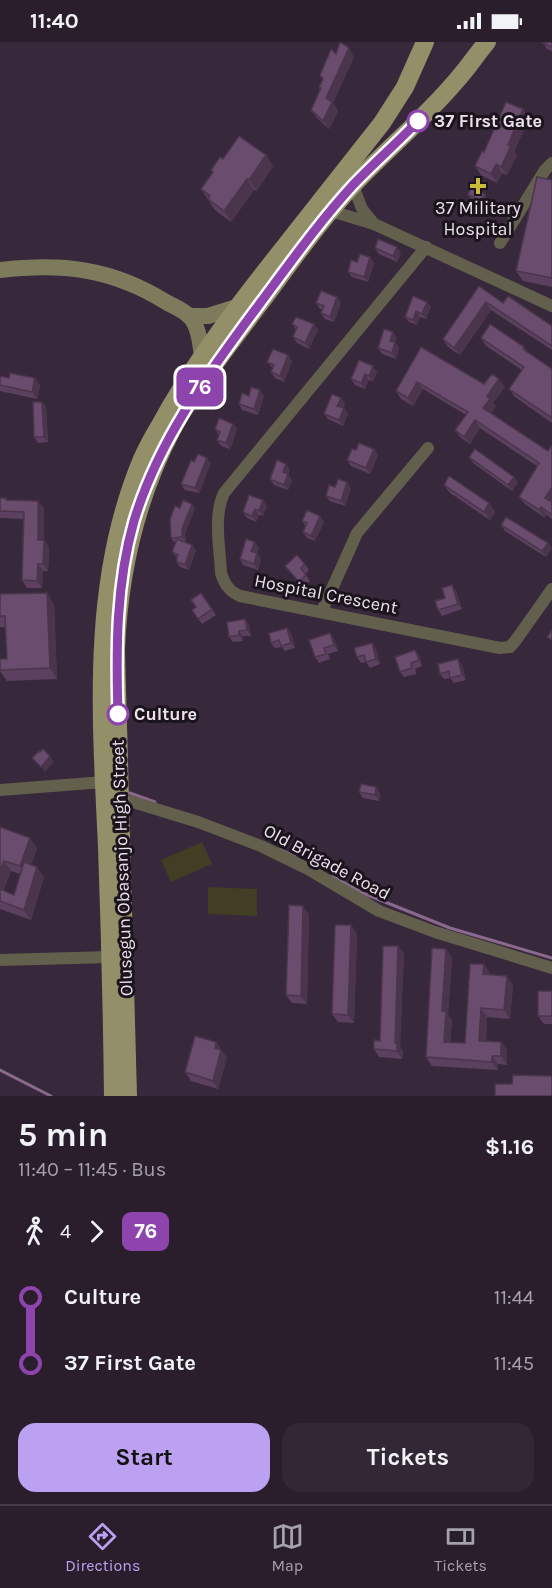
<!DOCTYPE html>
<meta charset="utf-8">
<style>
:root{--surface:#2a1e2c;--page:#322734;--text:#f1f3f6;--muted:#a5a2a9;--line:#463c48;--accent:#bca0f2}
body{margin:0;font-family:Karla,sans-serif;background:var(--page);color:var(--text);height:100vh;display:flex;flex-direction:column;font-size:22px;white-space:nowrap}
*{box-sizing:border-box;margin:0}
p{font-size:20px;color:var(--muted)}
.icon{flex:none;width:33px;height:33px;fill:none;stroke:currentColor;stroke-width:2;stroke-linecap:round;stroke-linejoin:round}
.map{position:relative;height:1054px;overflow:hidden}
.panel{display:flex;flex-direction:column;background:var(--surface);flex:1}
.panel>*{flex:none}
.badge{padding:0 12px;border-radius:9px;font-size:21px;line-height:39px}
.map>.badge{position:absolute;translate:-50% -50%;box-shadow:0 0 0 3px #fff}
.legs{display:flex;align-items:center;gap:9px;height:66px;padding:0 18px;font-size:20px}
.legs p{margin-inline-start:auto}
.head{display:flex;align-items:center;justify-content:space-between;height:102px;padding:0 18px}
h1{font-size:33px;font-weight:700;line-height:45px}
.button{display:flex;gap:12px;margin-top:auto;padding:12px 18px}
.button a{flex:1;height:69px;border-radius:18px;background:var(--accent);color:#111;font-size:24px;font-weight:700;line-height:69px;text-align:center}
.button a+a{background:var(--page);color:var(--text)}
ul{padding:0 18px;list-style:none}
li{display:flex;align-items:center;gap:21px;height:66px;font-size:22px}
li i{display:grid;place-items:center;width:9px;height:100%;margin:0 8px;background:currentColor}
li i::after{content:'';width:15px;height:15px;margin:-8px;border:4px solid;border-radius:50%;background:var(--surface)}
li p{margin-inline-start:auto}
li:first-child i{background:linear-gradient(#0000 50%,currentColor 0)}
li:last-child i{background:linear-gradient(currentColor 50%,#0000 0)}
.status{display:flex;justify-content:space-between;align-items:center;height:42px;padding:0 30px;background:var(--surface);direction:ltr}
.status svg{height:16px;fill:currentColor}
.menu{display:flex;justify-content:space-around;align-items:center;height:84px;border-top:2px solid var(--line);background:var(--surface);font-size:16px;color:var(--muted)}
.menu a{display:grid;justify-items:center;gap:3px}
.menu .current{color:var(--accent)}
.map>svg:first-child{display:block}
</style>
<div class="status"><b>11:40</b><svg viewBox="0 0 49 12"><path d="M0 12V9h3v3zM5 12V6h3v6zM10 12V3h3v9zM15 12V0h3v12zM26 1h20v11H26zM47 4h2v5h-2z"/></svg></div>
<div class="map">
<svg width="552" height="1054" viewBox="0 0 552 1054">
<rect width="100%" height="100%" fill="#38283b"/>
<g fill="#413e24">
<polygon points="202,800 212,822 171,840 161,818"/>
<polygon points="208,845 257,847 257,874 208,872"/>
</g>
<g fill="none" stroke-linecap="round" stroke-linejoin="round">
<g stroke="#896a8e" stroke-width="3">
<polyline points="130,751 155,760"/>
<polyline points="279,807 295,814"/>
<polyline points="332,834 365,852 450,886 552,916"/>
<polyline points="0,1028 51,1054"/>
</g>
<g stroke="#62604d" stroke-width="12">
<polyline points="353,143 362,167 374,182"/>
<polyline points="331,169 374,182 552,264"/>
<polyline points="500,201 545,128 552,121"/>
<path d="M426,205L224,451C213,474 220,506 221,531C225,543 229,549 240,554L500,606L510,605L516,598L552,547"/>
<polyline points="322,569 357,491 428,406"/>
<polyline points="0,748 104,740"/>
<polyline points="120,756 198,780 261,804 308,827 379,869 435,890 552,926"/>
<polyline points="0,918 111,915"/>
</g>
<g stroke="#7e7b5c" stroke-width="16">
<path d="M0,228C62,221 111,226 166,260C173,264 184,268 190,275C199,285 200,301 202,314"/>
<polyline points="189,274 208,274 237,265"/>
</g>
<g stroke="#938f68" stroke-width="18">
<path d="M113,1054C112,971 110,888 107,805C101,675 90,540 142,417C147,406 153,395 159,385C190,328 227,278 267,227C305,179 343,130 382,81L405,45L425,0"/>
<path d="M128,1054L116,608C119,530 136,456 173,386C195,345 230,302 258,264C289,223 319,179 354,142C387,107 425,76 456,39C467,27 476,13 487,0"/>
</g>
</g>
<g fill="#5b415f" fill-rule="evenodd">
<polygon points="552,0 552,9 547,7 543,1"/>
<polygon points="336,12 354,15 333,61 338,69 329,87 317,76 311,68 320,47 319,45"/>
<polygon points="523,67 529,76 514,110 517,113 507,133 502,131 497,141 481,133 475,124"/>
<polygon points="266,113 273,124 257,149 254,148 231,180 215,168 201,147 213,131 211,128 223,117"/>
<polygon points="552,138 552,245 523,239 516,229"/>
<polygon points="468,153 487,155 483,162 470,156"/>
<polygon points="375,206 401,211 397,220 379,212"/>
<polygon points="357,220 374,221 368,240 352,235 348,230"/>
<polygon points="479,244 503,261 552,284 552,308 491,268 460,313 448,305 443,297"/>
<polygon points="413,254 431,265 426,277 420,275 417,283 409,280 405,275"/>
<polygon points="337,255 341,261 334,280 325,277 321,271 323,268 320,267 316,261"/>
<polygon points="292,282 314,282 318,288 309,307 297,301 293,295 296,288"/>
<polygon points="397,295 395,300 399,306 396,317 382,312 378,306"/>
<polygon points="481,296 524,305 528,311 552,327 552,381 515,355 509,347 522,328 486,304"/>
<polygon points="421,305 484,342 505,345 493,361 496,364 491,371 548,409 552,404 552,477 547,473 545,476 525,462 519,455 537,424 480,386 470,402 461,396 455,388 466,373 423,347 413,364 401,357 396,349"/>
<polygon points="359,318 377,330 373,339 369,338 365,347 355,343 351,337"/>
<polygon points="292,319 284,340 275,336 271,330 273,326 267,320"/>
<polygon points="0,334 40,343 37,357 0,349"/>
<polygon points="249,354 264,354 258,373 242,368 239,362"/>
<polygon points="42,360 46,365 48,400 38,401 34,395"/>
<polygon points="345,361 343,366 348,372 343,384 328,377 324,372"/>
<polygon points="233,382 237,387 230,407 221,404 217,398 219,393 215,387"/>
<polygon points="374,407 378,413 370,432 351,424 347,418 356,408"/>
<polygon points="469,415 514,435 518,440 512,449 473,421"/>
<polygon points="194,420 211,421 199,451 185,448 181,442"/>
<polygon points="290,428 288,432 292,438 288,448 274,443 270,437"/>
<polygon points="444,443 489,461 495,470 490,478 450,451"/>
<polygon points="335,445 351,446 345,464 330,459 326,454"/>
<polygon points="0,456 6,456 8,458 44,466 44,498 49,505 48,529 43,529 42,546 27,546 22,538 23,477 0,476"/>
<polygon points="192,462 195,466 185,492 186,500 196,508 189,528 180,525 176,519 177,516 172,510 176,500 174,500 171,496 180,466"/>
<polygon points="267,464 263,474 259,473 256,480 247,476 243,470"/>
<polygon points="320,474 324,480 315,499 307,496 303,490 306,485 302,479"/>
<polygon points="501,483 552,506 546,515 505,489"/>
<polygon points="255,500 259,506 257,511 261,517 258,528 243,523 240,517"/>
<polygon points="305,522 309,528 305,532 310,539 303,545 285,524"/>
<polygon points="452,543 456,549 462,567 442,574 438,568"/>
<polygon points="201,551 216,573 202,582 192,568 196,565"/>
<polygon points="0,552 54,562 57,637 7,639 0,629 0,617 7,617 6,585 0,585"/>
<polygon points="245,577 249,583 251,594 243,594 243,599 233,600 229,595"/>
<polygon points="291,591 295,606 285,609 282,605 275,606 271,601"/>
<polygon points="330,591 334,597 338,609 328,612 330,617 319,621 315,615"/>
<polygon points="376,607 380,622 370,626 366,620 361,621 357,615"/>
<polygon points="415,608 419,614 422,624 415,627 416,632 404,635 400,630"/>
<polygon points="462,623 466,638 454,641 450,636 444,637 440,632"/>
<polygon points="376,745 380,751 379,759 363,756 359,750"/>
<path d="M0,785L37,806L31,823L44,835L31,878L0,867ZM11,829L20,832L14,853L3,849Z"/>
<polygon points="309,872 307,962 292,961 286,953"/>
<polygon points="351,883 357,892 354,981 338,980 332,972"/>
<polygon points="398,904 404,912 400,1005 403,1009 402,1017 379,1015 374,1007 380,999"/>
<polygon points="446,907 452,916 448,973 452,978 450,1000 465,1001 484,922 490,932 513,943 510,977 487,975 486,999 501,1000 507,1008 507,1023 498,1022 498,1028 432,1024 426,1015"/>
<polygon points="552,949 552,982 544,982 538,974"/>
<polygon points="216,1000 227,1016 218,1047 191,1039 185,1030"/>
</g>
<g fill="#4a354d">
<polygon points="349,6 354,15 333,61 338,69 329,87 323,79 326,56"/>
<polygon points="523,67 529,76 514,110 517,113 507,133 501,125 508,103"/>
<polygon points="266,113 273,124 257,149 249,138"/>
<polygon points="496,122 502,131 497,141 491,132"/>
<polygon points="247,137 254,148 231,180 224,169"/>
<polygon points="485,152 487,155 483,162 481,159"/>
<polygon points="397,205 401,211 397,220 393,214"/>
<polygon points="370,215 374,221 368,240 364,235"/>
<polygon points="337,255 341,261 334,280 330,275"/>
<polygon points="427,260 431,265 426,277 422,272"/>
<polygon points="486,260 491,268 460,313 454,306"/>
<polygon points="416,269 420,275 417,283 413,278"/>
<polygon points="314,282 318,288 309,307 305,301"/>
<polygon points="393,290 397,295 394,304 390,299"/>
<polygon points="395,300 399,306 396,317 392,311"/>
<polygon points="288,313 292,319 284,340 280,334"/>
<polygon points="373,324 377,330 373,339 369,334"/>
<polygon points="365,332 369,338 365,347 361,341"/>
<polygon points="35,336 40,343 37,357 32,350"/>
<polygon points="499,337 505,345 493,361 496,364 489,374 483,366 487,354"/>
<polygon points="417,340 423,347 413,364 408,356"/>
<polygon points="260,348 264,354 258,373 254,367"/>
<polygon points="341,356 345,361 341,369 337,364"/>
<polygon points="42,360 46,365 48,400 44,395"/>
<polygon points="344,366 348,372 343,384 339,378"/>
<polygon points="475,378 480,386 470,402 464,395"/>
<polygon points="233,382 237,387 230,407 226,401"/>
<polygon points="374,407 378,413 370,432 366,426"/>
<polygon points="207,416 211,421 199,451 195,446"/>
<polygon points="286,422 290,428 288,432 292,438 288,448 284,443 283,430"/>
<polygon points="514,435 518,440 512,449 508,443"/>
<polygon points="347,440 351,446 345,464 341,459"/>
<polygon points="552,445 552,461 545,456"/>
<polygon points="263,458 267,464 263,474 259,469"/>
<polygon points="38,459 44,466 44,503 44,498 49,505 48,529 43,522 38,498"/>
<polygon points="489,461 495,470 490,478 484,470"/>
<polygon points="192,462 195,466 185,492 186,500 182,495 182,487"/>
<polygon points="541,465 547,473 545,476 539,468"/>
<polygon points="255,467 259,473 256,480 252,474"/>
<polygon points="320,474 324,480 315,499 311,494"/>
<polygon points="255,500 259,506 255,515 251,509"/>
<polygon points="548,501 552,506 546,515 542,509"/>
<polygon points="192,503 196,508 189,528 185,523"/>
<polygon points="257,511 261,517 258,528 254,522"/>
<polygon points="38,522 43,529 42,546 37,539"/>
<polygon points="452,543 456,549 462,567 458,562"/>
<polygon points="47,551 54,562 57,637 50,626"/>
<polygon points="245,577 249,583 251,594 247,588"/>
<polygon points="287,586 291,591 295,606 291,601"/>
<polygon points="239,589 243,594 243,599 239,593"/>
<polygon points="330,591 334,597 338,609 334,603"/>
<polygon points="372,601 376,607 380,622 376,617"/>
<polygon points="415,608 419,614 422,624 419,618"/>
<polygon points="458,617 462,623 466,638 462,633"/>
<polygon points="50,714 54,720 45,730 41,725"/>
<polygon points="376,745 380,751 379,759 375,753"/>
<polygon points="30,796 37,806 27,834 20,824"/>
<polygon points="4,819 11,829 1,855 0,853 0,829"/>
<polygon points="37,825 44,835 31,878 24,868"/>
<polygon points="303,864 309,872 307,962 301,954"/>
<polygon points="351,883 357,892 354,981 348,973"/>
<polygon points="398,904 404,912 400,1005 403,1009 402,1017 397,1009 395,1001"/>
<polygon points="446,907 452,916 448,973 452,978 450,1009 444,1000 442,969"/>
<polygon points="484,922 490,931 489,940 483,932"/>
<polygon points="507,934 513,943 510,977 504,968"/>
<polygon points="481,966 487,975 485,1008 479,999"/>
<polygon points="216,1000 227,1016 218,1047 213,1039 215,1006"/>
<polygon points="501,1000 507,1008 507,1023 501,1014"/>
<polygon points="492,1014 498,1022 498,1028 492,1020"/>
</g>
<g fill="#6a4c6e" stroke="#4a354d" stroke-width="1.5">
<polygon points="340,0 349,6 326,56 332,60 323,79 311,68 321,46 319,45 323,37 320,33 331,7 336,12"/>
<polygon points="544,0 552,0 552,5 543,1"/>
<polygon points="506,60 523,67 508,103 511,104 501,125 496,122 491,132 475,124 482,109 484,110"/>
<polygon points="239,94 266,113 249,138 247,137 224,169 208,157 210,154 201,147 213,130 211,128 220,115 223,117"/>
<polygon points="537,135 552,138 552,236 516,229"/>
<polygon points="471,145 485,152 481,159 468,153"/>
<polygon points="378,197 397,205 393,214 375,206"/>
<polygon points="360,212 370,215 364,235 348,230 351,218 357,220"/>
<polygon points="479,244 503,261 508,254 552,284 552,304 486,260 454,306 443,297"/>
<polygon points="321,249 337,255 330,275 321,271 324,264 316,261"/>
<polygon points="413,254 427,260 422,272 416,269 413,278 405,275"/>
<polygon points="296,275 314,282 305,301 293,295 297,285 292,282"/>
<polygon points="490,282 524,305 523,307 552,327 552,376 509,347 524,325 481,296"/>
<polygon points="384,287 393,290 390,299 395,300 392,311 378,306"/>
<polygon points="421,305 484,342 492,332 499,337 487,354 490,357 483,366 548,409 551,404 552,404 552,445 545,456 552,460 552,473 541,465 539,468 519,455 539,421 475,378 464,395 455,388 468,370 417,340 408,356 396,349"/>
<polygon points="273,307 288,313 280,334 271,330 274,323 267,320"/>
<polygon points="359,318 373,324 369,334 365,332 361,341 351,337"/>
<polygon points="10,331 35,336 32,350 0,343 0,334 9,336"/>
<polygon points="251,345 260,348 254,367 239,362 242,351 249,354"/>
<polygon points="332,352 341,356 337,364 344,366 339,378 324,372"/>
<polygon points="33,360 42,360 44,395 34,395"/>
<polygon points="219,376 233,382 226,401 217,398 220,390 215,387"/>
<polygon points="359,401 374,407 366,426 347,418 352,407 356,408"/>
<polygon points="475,407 514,435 508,443 469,415"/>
<polygon points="198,412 207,416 195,446 181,442 191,418 194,420"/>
<polygon points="277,418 286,422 283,430 288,432 284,443 270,437"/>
<polygon points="449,434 489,461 484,470 444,443"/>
<polygon points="338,437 347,440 341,459 326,454 329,443 335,445"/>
<polygon points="249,453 263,458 259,469 255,467 252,474 243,470"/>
<polygon points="0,456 6,456 6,458 38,459 38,498 44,498 43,522 38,522 37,539 22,538 24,470 0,469"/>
<polygon points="183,458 192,462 182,487 182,495 171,496 170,477 175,464 180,466"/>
<polygon points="307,468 320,474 311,494 303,490 307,481 302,479"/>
<polygon points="506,475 548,501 542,509 501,483"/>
<polygon points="177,497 192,503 185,523 176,519 178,513 172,510"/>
<polygon points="246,497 255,500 251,509 257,511 254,522 240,517"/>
<polygon points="297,513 305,522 301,526 306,533 299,540 285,524"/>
<polygon points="452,543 458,562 438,568 435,559 445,556 442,546"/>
<polygon points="47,551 50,626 0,628 0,617 7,617 5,574 0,574 0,552"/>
<polygon points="201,551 212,567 198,577 192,568 196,565 191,558"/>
<polygon points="245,577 247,588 239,589 239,593 229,595 227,580"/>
<polygon points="287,586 291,601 281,604 279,598 271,601 269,591"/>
<polygon points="552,588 552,598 547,595"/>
<polygon points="330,591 334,603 324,606 326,612 315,615 309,598"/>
<polygon points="372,601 376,617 366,620 364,613 357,615 354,606"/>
<polygon points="415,608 419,618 411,621 412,626 400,630 395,615"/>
<polygon points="458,617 462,633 450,636 449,629 440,632 438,622"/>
<polygon points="43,707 50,714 41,725 32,716 39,709 40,710"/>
<polygon points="361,742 376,745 375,753 359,750"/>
<polygon points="0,785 30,796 20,824 4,819 0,829"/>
<polygon points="24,820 37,825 24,868 0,859 0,847 14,853"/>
<polygon points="289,863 303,864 301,954 286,953"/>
<polygon points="335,883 351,883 348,973 332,972"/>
<polygon points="383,904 398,904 395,1001 397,1001 397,1009 374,1007 374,998 380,999"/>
<polygon points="432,906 446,907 442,969 446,969 444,1000 465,1001 470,922 484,922 483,932 507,934 504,968 481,966 479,999 501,1000 501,1014 492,1014 492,1020 426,1015"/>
<rect x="538" y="949" width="14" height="25"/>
<polygon points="195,994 216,1000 215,1006 221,1008 213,1039 185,1030"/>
<polygon points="513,1033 552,1034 552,1054 495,1054 495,1042 512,1042"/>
</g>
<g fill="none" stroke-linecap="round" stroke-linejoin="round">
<defs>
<path id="line-1" d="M118,672C116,607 116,542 134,479C159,396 210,329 261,260C290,221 320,179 353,143C374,121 397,101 418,79"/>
</defs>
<use href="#line-1" stroke="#fff" stroke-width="14"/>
<use href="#line-1" stroke="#8e44ad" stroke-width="9"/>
</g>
<g fill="#fff" stroke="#8e44ad" stroke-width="3">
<circle cx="418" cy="79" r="10"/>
<circle cx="118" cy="672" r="10"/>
</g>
<path fill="#c9ba3a" stroke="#1b141c" stroke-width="2" d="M475 135h6v6h6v6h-6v6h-6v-6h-6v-6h6z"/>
<g text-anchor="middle" stroke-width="6" stroke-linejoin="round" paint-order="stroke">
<g font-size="18" font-weight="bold" fill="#ece1ed" stroke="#1b141c" text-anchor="start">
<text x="434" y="85">37 First Gate</text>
<text x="134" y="678">Culture</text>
</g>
<g font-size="18" fill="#ece1ed" stroke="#1b141c">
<text x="478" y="172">37 Military<tspan x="478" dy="21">Hospital</tspan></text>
</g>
<g font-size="18" fill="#ece1ed" stroke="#1b141c">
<text transform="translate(326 552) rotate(11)" y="6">Hospital Crescent</text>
<text transform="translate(327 820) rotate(28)" y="6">Old Brigade Road</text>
<text transform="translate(122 826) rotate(-92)" y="6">Olusegun Obasanjo High Street</text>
</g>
</g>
</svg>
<b class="badge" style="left:200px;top:345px;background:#8e44ad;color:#fff">76</b>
</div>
<section class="panel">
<div class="head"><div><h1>5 min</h1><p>11:40 – 11:45 · Bus</p></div><b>$1.16</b></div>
<div class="legs"><svg class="icon" aria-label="walk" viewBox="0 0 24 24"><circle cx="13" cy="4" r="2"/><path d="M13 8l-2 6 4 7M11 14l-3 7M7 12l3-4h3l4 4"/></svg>4<svg class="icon" aria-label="forward" viewBox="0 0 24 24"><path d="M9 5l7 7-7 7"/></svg><b class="badge" style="background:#8e44ad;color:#fff">76</b></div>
<ul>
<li><i style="color:#8e44ad"></i><b>Culture</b><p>11:44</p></li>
<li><i style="color:#8e44ad"></i><b>37 First Gate</b><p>11:45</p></li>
</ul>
<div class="button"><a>Start</a><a>Tickets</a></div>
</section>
<nav class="menu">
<a class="current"><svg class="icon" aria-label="directions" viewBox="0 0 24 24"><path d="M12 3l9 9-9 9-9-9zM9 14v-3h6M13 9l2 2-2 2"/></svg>Directions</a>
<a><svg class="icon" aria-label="map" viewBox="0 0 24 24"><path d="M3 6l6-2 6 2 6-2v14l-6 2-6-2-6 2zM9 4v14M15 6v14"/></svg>Map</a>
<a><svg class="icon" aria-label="tickets" viewBox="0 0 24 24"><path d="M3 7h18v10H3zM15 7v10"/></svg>Tickets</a>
</nav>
